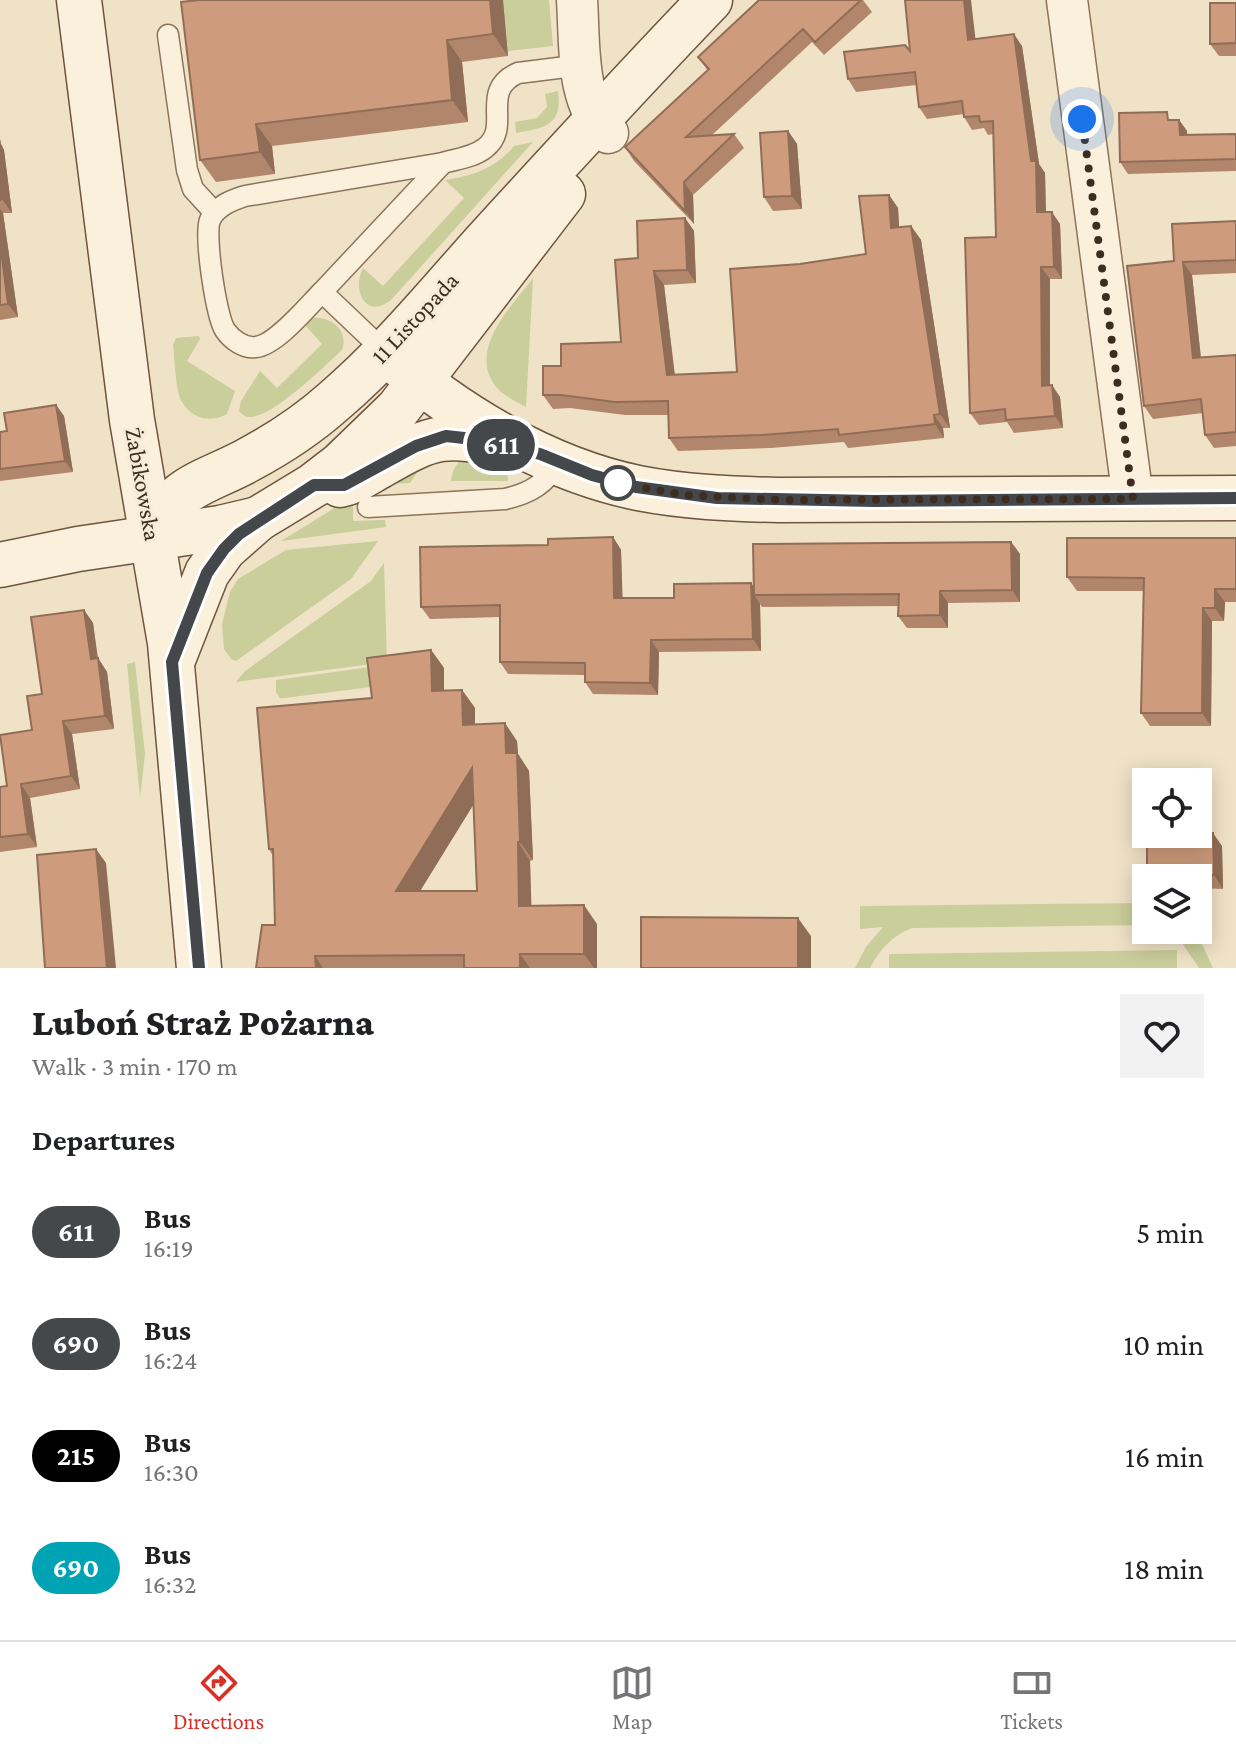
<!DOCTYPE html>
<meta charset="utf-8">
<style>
:root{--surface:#fff;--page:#f2f2f2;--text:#202124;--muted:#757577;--line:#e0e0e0;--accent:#d93025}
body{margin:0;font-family:"Crimson Pro",serif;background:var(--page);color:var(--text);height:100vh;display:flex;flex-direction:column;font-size:30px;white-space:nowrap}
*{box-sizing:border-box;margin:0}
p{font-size:26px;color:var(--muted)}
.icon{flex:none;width:44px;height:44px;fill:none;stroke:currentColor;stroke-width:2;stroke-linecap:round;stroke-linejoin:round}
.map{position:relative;height:968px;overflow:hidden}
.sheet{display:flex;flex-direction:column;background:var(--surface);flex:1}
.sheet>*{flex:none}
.badge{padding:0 16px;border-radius:26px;font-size:28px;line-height:52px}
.tools{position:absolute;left:1132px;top:768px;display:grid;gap:16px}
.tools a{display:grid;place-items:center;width:80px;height:80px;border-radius:0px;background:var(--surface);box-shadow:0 4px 20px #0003;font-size:40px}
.you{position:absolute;width:40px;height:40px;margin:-20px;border:6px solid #fff;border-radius:50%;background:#1a73e8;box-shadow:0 0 0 12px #1a73e833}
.map>.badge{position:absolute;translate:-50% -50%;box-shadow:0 0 0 4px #fff}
h2{padding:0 32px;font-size:30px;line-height:72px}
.round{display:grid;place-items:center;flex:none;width:84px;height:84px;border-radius:0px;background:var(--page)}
.headline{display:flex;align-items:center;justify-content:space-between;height:136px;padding:0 32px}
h1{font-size:38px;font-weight:800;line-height:60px}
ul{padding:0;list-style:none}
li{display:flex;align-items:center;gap:24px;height:112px;padding:0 32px}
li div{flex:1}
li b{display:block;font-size:30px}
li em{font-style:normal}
li .badge{min-width:88px;font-weight:700;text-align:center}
.dock{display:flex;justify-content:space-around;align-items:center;height:112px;border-top:2px solid var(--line);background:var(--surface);font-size:22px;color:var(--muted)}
.dock a{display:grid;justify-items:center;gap:4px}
.dock .current{color:var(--accent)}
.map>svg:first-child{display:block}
</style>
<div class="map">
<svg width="1236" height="968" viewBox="0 0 1236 968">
<rect width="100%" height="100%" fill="#f0e2c7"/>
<g fill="#cace9a">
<polygon points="503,0 549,0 553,46 508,51"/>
<path d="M558,91C563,126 544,128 516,133L515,122L537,118L547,107L545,94Z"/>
<path d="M533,142L392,299C367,321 351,291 363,268L383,286L464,198L445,180C473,176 496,168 514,146Z"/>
<path d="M533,278L526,407C517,402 506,397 499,390C464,353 511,307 533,278Z"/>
<path d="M312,318C331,316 349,330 342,350C326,365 272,418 250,417C245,417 243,415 239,411L241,401L260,371L277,388L322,344L304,324Z"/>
<path d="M199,336L200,339L187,361L235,391L227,414C211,423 192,419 182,402C175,391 175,359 173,345L176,338Z"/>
<path d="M478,452L507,470L508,481H451C453,464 462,456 478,452Z"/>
<polygon points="430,454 410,483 382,484 353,504 353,521 385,520 386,527 281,541 354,496"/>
<polygon points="378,541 351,579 236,661 231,659 224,649 222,624 230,592 238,579 286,550"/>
<polygon points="384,563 387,662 236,682 245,671 371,581"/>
<polygon points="135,662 145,754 140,798 127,664"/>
<polygon points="370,667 371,687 285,698 280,698 276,692 276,680"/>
<path d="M1146,903V925L912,928C893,935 879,950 870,968H855L866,947L883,927L860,929V906Z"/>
<polygon points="1163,930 1189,930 1203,946 1213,968 1199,968 1182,943"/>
<polygon points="1177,950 1177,968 889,968 889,954"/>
</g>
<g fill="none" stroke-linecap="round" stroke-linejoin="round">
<defs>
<g id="lane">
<polyline points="168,35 187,170 193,189 214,212"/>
<path d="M322,292C307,307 276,345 256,347C244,349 231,339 225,330C216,316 204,235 210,220C216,206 232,200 245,196L443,163"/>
<path d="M385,352L322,292L443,163C457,159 474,157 485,148C513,127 478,91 518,73L582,65"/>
<path d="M368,507L505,499C531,493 545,484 559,462"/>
</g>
<g id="street">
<path d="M577,0C580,44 575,101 608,133"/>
<polyline points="1067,0 1133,499"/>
</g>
<g id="secondary">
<polyline points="79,0 132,420 170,643 199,968"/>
<path d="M385,352C454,414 546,469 638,488C684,497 731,499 779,500L1236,498"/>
<path d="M340,485C355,482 367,473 380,466C435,434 445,433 507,446"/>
<path d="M153,537C168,487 208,482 248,460C278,444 307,425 333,402C388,355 435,298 483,244C558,162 633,80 710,0"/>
<polyline points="0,565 78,549 220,528 258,519"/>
<polyline points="174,657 207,573 224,549 258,519 314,485 340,465 398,409 563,194"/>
</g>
</defs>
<use href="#lane" stroke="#8c745c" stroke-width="23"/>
<use href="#street" stroke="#8c745c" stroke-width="43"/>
<use href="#secondary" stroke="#6e553f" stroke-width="47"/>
<use href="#lane" stroke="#faf0db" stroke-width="20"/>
<use href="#street" stroke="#faf0db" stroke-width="40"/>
<use href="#secondary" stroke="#faf0db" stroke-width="44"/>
</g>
<g fill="#b1866b" fill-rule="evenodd">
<polygon points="199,0 503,0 508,56 462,62 468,122 272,146 275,174 216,182 200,160"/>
<polygon points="759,0 863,0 872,12 824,55 812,42 711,136 734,134 744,148 693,195 694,224 634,161 625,147 708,71 698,57"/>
<polygon points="1236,3 1236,56 1219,56 1210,44"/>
<polygon points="975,39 1022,46 1039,164 1045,173 1046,212 1060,224 1062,279 1050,279 1050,385 1060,397 1063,428 1014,433 1007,422 979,425 970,413 996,237 993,134 988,135 984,128 972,130 964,117 964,114 927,119 919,107 916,85 856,92 848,79 910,51"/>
<polygon points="1173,120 1179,120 1187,131 1187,135 1236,134 1236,171 1128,174 1120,162"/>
<polygon points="788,131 797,144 802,209 773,211 764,197"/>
<polygon points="0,139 1,144 4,150 12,213 3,213 18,317 0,320"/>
<polygon points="889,195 898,208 899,227 911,226 921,240 950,428 943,428 944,438 848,448 844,442 771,448 678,451 669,438 668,415 625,415 570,408 553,409 543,395 561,366 621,342 638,258 685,218 694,231 696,283 664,285 675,375 737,372 800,264 866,254"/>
<polygon points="1236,221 1236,273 1192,275 1201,357 1236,355 1236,446 1214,448 1205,435 1203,413 1153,419 1144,406 1174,261"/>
<polygon points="56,405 64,416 73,472 0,481 0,432 7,431"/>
<polygon points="613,537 621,550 622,598 674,598 754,586 1011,542 1020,554 1020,602 948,603 948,628 907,628 898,616 899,606 762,607 760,604 761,651 659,652 658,695 593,694 585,682 585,675 508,674 500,662 500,617 430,619 421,607"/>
<polygon points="1236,538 1236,602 1225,602 1224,621 1212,621 1211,726 1150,726 1141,713 1144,591 1077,591 1067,577"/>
<polygon points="84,610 93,623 98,658 107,672 114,729 72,734 80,789 30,798 37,847 0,852 0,787 7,786 32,730 42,694"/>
<path d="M431,650L444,668V690H462L475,708V724L517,741L518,754L529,771L533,860L530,861L531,906L597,924V968H256L275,925L273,856L269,849L372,698ZM473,804L477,891H420Z"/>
<polygon points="1222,846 1223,889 1198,888 1198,878 1150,878 1147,874"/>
</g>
<g fill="#906d57">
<polygon points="490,0 503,0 508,56 493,34"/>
<polygon points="964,0 971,0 977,52 968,40"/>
<polygon points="1014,34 1022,46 1039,164 1045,173 1046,224 1037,212"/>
<polygon points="447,40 462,62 468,122 452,100"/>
<polygon points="1179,120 1187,131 1188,147 1180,135"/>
<polygon points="256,124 272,146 275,174 260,152"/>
<polygon points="788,131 797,144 802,209 792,196"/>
<polygon points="0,139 1,144 4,150 12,213 2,199 0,179"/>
<polygon points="684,182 693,195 694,224 685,211"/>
<polygon points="889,195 898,208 900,241 891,228"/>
<polygon points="0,209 3,213 18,317 8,304 0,243"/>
<polygon points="1052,212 1060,224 1062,279 1054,267"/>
<polygon points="685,218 694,231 696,283 687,270"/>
<polygon points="911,226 921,240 950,428 940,414"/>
<polygon points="1183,262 1192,275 1202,370 1193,358"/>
<polygon points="1041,267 1050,279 1050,398 1042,386"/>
<polygon points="654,271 664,285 676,388 667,375"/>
<polygon points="1052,385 1060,397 1063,428 1055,416"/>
<polygon points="56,405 64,416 73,472 65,461"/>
<polygon points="934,415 943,428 944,438 935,424"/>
<polygon points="613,537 621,550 623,610 614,598"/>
<polygon points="1011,542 1020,554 1020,602 1012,590"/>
<polygon points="751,583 760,595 754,595 760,604 761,651 753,639"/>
<polygon points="1215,589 1225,602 1224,621 1215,608"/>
<polygon points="940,591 948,603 948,628 940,615"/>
<polygon points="1203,608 1212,621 1211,726 1202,713"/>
<polygon points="84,610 93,623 99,670 98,658 107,672 114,729 105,716 91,659"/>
<polygon points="651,640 659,652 658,695 650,683"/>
<polygon points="431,650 444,668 444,709 432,691"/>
<polygon points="462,690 475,708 475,743 463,725"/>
<polygon points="63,721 72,734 80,789 71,776"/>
<polygon points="505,723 517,741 518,754 529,771 533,860 520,842 506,753"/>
<polygon points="472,768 485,786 409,909 396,891"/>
<polygon points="21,784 30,798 37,847 28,834"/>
<polygon points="1213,833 1222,846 1223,889 1214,875"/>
<polygon points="518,842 530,861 532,924 519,906"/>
<polygon points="96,849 106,863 116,968 107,968"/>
<polygon points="584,905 597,924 597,968 594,968 584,954"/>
<polygon points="798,918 811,936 811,968 798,968"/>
<polygon points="520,954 530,968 520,968"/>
<polygon points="315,956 323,968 316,968"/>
</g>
<g fill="#ce9c7c" stroke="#906d57" stroke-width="2" fill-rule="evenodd">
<polygon points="199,0 490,0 493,34 447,40 452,100 256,124 260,152 200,160 181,2"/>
<polygon points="759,0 861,0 815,42 803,29 686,137 734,134 684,182 685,211 625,147 709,69 698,57"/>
<polygon points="905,0 964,0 968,40 1014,34 1031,161 1036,161 1037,212 1052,212 1054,267 1041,267 1042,386 1052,385 1055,416 1006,420 1005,409 970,413 965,238 996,237 993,121 980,122 979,116 964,117 962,101 919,107 915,72 848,79 844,52 905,45 910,51"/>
<polygon points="1210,3 1236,3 1236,43 1210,44"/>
<polygon points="1167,112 1168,120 1179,120 1180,135 1236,134 1236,159 1120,162 1119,113"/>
<polygon points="788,131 792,196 764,197 760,133"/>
<polygon points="0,179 2,199 0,200"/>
<polygon points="889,195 891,228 911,226 940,414 934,415 935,424 839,435 838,429 761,435 669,438 668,401 615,402 561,395 543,395 543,366 561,366 561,344 621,342 615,260 638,258 637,221 685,218 687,270 654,271 667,375 737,372 730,269 800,264 866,254 859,196"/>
<polygon points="1236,221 1236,260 1183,262 1193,358 1236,355 1236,432 1205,435 1201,399 1144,406 1127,266 1174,261 1172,224"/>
<polygon points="0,243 8,304 0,305"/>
<polygon points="56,405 65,461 0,469 0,432 7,431 4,413"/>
<polygon points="613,537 614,598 674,598 674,584 751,583 753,639 651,640 650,683 585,682 585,663 500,662 500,605 421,607 420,547 548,545 548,539"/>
<polygon points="1067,538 1236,538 1236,589 1215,589 1215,608 1203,608 1202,713 1141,713 1144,578 1067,577"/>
<polygon points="1011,542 1012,590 940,591 940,615 898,616 899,594 754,595 753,544"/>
<polygon points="84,610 91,659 98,658 105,716 63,721 71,776 21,784 28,834 0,837 0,787 7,786 0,735 32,730 27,696 42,694 31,617"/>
<path d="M431,650L432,691L462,690L463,725L505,723L506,753H517L520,842H518L519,906L584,905V954H520V968H464V955L315,956L316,968H256L262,925H275L273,849H269L257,708L372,698L367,658ZM472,768L477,891H396Z"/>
<polygon points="1198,833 1213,833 1214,875 1147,874 1147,834 1198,834"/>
<polygon points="96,849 107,968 45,968 37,855"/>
<polygon points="641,917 798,918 798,968 641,968"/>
</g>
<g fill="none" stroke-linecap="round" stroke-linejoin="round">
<defs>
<polyline id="line" points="199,968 172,662 207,573 224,549 239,534 314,485 344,485 416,446 446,436 473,439 540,454 592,475 636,487 717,498 874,501 1236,498"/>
</defs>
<use href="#line" stroke="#fff" stroke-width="18"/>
<use href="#line" stroke="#45484a" stroke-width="12"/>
<polyline stroke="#3c2d20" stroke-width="8" stroke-dasharray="0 14.4" points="618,483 684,495 779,500 1133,499 1082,119"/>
</g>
<circle fill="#fff" stroke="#45484a" stroke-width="4" cx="618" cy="483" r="16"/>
<g text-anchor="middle" stroke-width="6" stroke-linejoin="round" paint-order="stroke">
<g font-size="24" fill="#3c2d20" stroke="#f7edd7">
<text transform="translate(415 318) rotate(-47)" y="8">11 Listopada</text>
<text transform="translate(143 484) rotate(80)" y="8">Żabikowska</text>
</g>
</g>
</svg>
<div class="tools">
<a><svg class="icon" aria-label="locate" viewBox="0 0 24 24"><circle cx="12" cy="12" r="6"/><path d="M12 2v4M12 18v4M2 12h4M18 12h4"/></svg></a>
<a><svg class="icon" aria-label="layers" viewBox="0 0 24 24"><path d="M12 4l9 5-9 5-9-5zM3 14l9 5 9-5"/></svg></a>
</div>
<div class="you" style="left:1082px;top:119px"></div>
<b class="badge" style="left:501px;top:445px;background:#45484a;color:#fff">611</b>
</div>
<section class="sheet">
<div class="headline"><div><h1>Luboń Straż Pożarna</h1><p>Walk · 3 min · 170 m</p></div><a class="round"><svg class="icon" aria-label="heart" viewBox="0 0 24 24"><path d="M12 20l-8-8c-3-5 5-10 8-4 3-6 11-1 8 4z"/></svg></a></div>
<h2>Departures</h2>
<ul>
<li><span class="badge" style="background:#45484a;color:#fff">611</span><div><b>Bus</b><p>16:19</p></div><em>5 min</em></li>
<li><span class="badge" style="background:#45484a;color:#fff">690</span><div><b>Bus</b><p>16:24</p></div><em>10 min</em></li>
<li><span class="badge" style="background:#000;color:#fff">215</span><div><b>Bus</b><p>16:30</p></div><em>16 min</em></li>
<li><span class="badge" style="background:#00a3b4;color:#fff">690</span><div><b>Bus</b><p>16:32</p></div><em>18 min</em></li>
</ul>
</section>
<nav class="dock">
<a class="current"><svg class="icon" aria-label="directions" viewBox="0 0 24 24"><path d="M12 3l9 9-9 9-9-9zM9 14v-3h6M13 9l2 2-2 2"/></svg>Directions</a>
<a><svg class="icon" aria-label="map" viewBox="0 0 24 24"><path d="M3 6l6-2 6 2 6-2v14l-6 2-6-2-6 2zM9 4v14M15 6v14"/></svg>Map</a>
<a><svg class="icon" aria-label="tickets" viewBox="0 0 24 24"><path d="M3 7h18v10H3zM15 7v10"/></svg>Tickets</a>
</nav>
